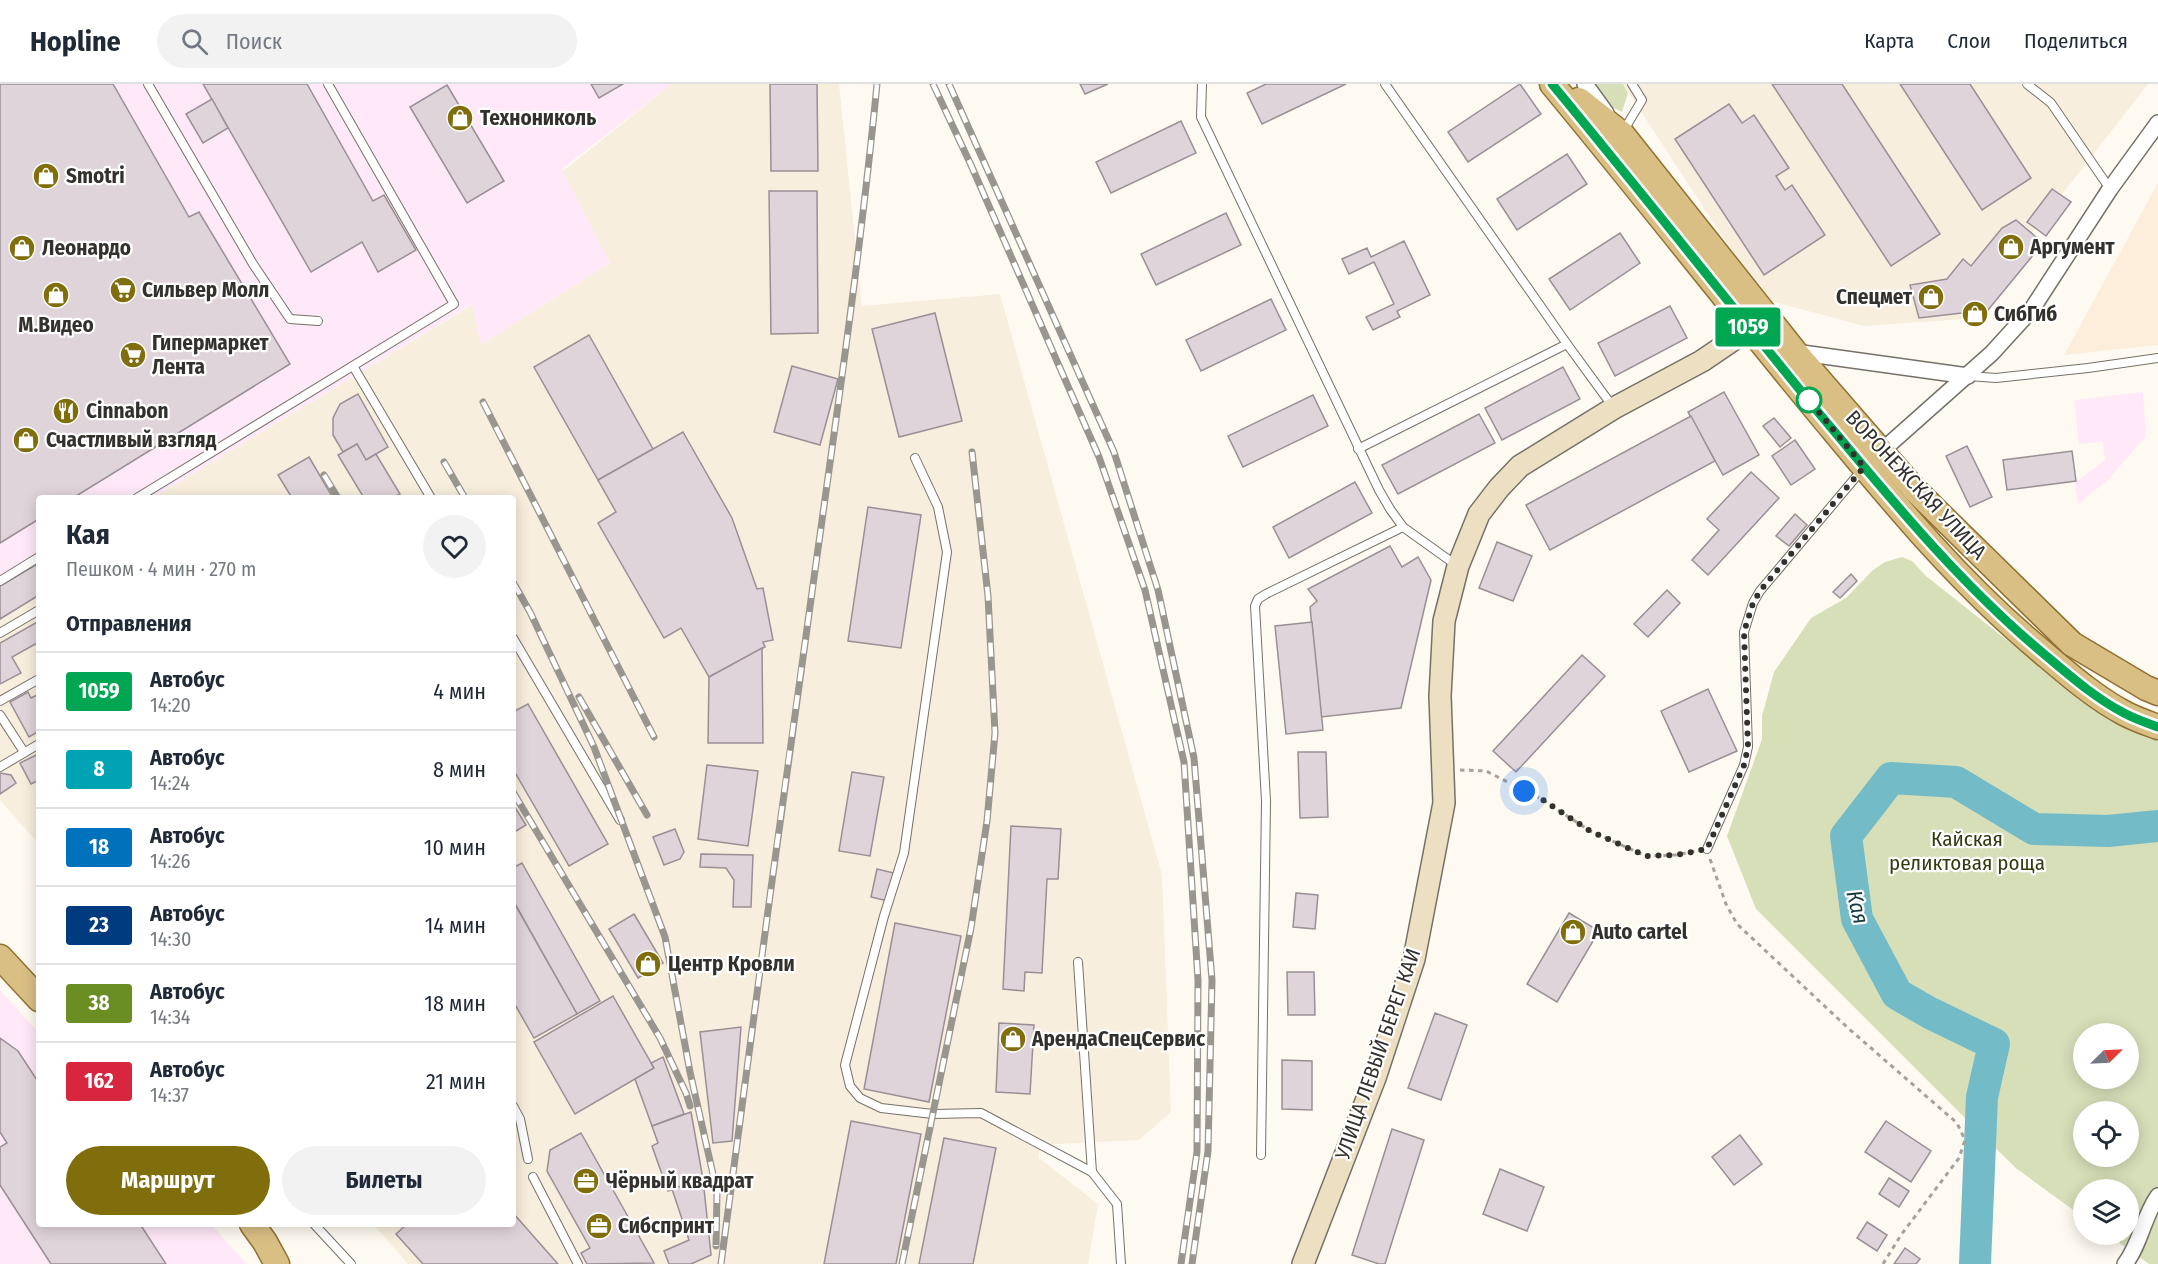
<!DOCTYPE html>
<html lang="ru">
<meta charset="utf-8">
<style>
:root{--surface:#fff;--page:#f2f2f3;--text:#1f2937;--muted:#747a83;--line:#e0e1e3;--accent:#806e0c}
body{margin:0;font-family:"Fira Sans Condensed",sans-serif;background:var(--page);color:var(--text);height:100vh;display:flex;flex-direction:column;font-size:22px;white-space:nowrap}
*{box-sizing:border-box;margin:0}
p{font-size:20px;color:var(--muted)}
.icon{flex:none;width:33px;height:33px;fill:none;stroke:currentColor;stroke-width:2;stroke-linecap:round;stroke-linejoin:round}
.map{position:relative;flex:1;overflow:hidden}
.side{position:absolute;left:36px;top:411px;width:480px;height:732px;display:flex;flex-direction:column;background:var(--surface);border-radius:6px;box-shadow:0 3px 15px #0003}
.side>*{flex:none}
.badge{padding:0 12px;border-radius:4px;font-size:21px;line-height:39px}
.needle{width:39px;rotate:66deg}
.controls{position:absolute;left:2073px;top:939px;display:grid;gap:12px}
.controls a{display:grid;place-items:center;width:66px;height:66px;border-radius:50%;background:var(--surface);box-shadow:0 3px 15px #0003;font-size:30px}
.you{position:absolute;width:30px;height:30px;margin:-15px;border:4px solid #fff;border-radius:50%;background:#1a73e8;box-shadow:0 0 0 9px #1a73e833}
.map>.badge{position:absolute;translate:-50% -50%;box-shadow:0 0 0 3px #fff}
h2{padding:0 30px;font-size:22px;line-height:54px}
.round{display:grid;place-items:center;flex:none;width:63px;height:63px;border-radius:32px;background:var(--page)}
.headline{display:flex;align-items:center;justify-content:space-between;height:102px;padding:0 30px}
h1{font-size:28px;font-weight:700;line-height:45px}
.button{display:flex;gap:12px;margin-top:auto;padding:12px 30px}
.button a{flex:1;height:69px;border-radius:36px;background:var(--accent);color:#fff;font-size:24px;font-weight:700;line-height:69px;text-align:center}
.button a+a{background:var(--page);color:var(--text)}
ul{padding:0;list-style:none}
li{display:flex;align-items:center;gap:18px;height:78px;padding:0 30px;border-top:2px solid var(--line)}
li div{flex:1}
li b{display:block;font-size:22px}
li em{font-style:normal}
li .badge{min-width:66px;font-weight:700;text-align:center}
header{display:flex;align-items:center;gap:36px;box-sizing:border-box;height:84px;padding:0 30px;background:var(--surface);border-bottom:2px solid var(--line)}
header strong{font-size:28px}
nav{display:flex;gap:33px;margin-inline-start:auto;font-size:21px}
.search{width:420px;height:54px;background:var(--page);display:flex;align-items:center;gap:15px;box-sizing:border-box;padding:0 21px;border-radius:33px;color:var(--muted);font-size:22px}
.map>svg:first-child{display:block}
</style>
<header>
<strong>Hopline</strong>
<div class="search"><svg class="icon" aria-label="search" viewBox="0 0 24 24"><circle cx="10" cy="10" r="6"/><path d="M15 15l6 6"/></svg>Поиск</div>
<nav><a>Карта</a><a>Слои</a><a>Поделиться</a></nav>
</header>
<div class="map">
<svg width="2158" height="1180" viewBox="0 0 2158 1180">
<rect width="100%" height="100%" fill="#fffaf1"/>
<g fill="#ffe9f8">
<polygon points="0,0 672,0 562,85 610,179 481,261 471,221 153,414 39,414 39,483 0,507"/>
<polygon points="2143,308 2146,352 2107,397 2078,420 2075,399 2105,376 2103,358 2079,360 2074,316"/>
<polygon points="0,906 39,949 39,1140 211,1140 246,1180 0,1180"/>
</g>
<g fill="#f8eedd">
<polygon points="672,0 839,0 862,222 1000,210 1162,791 1171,1028 1139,1056 1040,1061 1039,1074 1098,1120 1088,1180 408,1180 373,1140 513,1140 513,414 153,414 472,221 481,261 610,179 563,87"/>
<polygon points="1623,0 2148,0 1965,235 1864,242 1763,215"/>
<polygon points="39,483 39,760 0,716 0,507"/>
</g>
<polygon fill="#fdeedb" points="2158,99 2158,261 2064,271"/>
<g fill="#d7dfb9" fill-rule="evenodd">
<polygon points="1593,0 1623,0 1628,9 1622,28 1608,21"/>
<path d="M1902,473L1912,477L1926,492L2098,628L2158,657V1180H2149L2108,1151L2128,1150V1106H2084L2083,1133L2017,1085L1981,1050L1756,825L1727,752L1762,655V632L1774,588L1811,534L1846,514L1873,486L1885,478ZM2084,950H2128V994H2084ZM2084,1028H2128V1072H2084Z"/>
</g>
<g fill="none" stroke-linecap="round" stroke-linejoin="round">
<polyline stroke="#74bbc8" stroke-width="32" points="1975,1180 1982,1013 1994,960 1930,929 1897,910 1857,835 1846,752 1891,694 1956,698 2034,745 2108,747 2158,742"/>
</g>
<g fill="#dfd4da" stroke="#9a8f95" stroke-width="1.5">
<polygon points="0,0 113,0 189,133 199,128 290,280 73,414 39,414 39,435 0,459"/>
<polygon points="203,0 307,0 373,117 384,111 416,166 378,188 362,158 311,188"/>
<polygon points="591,0 623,0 599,14"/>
<polygon points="770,0 817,0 818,87 771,87"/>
<polygon points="1080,0 1108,0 1085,10"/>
<polygon points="1266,0 1346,0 1262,40 1247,9"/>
<polygon points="1520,0 1541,30 1468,78 1448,48"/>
<polygon points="1772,0 1842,0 1940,150 1891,182"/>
<polygon points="1900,0 1970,0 2031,94 1982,126"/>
<polygon points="447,1 504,97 467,119 410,23"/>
<polygon points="212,15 228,44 203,59 186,30"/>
<polygon points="1729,20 1742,39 1754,31 1789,84 1776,92 1785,106 1792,101 1825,151 1764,191 1675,55"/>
<polygon points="1181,37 1196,69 1111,109 1096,78"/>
<polygon points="1567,70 1587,100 1517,146 1497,115"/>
<polygon points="2052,105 2071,118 2046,152 2027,138"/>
<polygon points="769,107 817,107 818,249 771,250"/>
<polygon points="1226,129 1241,161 1156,201 1141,170"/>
<polygon points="2016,136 2043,159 1988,226 1919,234 1910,201 1947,195 1963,175 1971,182 2002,144"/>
<polygon points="1620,149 1640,179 1570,226 1549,195"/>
<polygon points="1404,157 1430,211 1397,227 1400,233 1373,246 1366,233 1394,220 1374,178 1349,190 1342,175 1367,164 1371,173"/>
<polygon points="1271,215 1286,246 1201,287 1186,256"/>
<polygon points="1670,222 1687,254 1615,292 1598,259"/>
<polygon points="935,229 962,337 899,353 872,245"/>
<polygon points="589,251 653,365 598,396 534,283"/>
<polygon points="792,282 838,295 820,361 774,348"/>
<polygon points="1563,283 1580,315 1502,356 1485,324"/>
<polygon points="1724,308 1759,371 1723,391 1688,328"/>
<polygon points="358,310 388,363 366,376 357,360 343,368 333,351 333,334 340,320"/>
<polygon points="1313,311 1328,342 1243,383 1228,352"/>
<polygon points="1479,330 1495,359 1398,410 1382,381"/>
<polygon points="1691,332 1715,377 1550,466 1526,421"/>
<polygon points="1774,334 1791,354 1780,363 1763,342"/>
<polygon points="683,348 732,434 757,505 763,504 773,556 763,558 765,563 709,593 681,544 664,554 598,439 616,428 598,396"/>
<polygon points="1795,356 1815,385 1791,401 1772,372"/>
<polygon points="357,360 366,376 376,370 400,410 393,414 364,414 338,371"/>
<polygon points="1967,362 1992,413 1970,423 1946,372"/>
<polygon points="2072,367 2076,397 2007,406 2003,376"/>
<polygon points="309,373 333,414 292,414 278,391"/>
<polygon points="1751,388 1779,414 1708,491 1692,476 1719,446 1707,435"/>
<polygon points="1355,398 1372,429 1289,474 1273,443"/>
<polygon points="868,423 921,431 901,564 848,557"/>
<polygon points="1795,430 1807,441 1789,462 1776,452"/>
<polygon points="1497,458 1532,472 1513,517 1479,504"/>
<polygon points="1390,462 1402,483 1418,473 1431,496 1401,624 1321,633 1310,523 1317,517 1308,505"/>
<polygon points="39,479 39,511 0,535 0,502"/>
<polygon points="1851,490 1857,497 1840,514 1833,508"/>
<polygon points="1667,506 1680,519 1648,553 1634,540"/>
<polygon points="39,537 39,558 12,573 21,589 0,600 0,559"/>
<polygon points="1312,538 1323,646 1286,650 1275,542"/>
<polygon points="762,564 763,659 708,659 709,593"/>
<polygon points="1582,571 1605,592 1516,688 1493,667"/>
<polygon points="1708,605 1737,667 1689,688 1661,627"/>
<polygon points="28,608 31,614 39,610 39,647 29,653 10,618"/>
<polygon points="528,620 608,760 569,782 513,685 513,628"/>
<polygon points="1298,668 1326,668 1328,733 1300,734"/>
<polygon points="36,671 39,677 39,696 31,700 20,679"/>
<polygon points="707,681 758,687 748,762 698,755"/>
<polygon points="852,688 884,693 870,772 839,767"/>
<polygon points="0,689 11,691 16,699 0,710"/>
<polygon points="513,720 526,741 513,749"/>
<polygon points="1011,742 1061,745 1058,795 1047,795 1042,889 1025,888 1024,907 1003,905"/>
<polygon points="675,745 684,768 680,775 664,781 653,753"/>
<polygon points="701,770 753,771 751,823 733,823 734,796 726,784 700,783"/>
<polygon points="522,779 600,917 577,930 513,816 513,784"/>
<polygon points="877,785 894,789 888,817 871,813"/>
<polygon points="1296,809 1318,811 1315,845 1293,843"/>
<polygon points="513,817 577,930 534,954 513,917"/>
<polygon points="1569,829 1599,847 1557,918 1527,900"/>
<polygon points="634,830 663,879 638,894 609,845"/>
<polygon points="895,839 961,852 929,1018 864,1005"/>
<polygon points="1287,888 1314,888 1315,931 1288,931"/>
<polygon points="613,912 654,984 575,1030 534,958"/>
<polygon points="1435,929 1467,941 1441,1016 1408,1004"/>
<polygon points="999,939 1034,941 1030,1010 996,1008"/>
<polygon points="741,943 732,1057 713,1059 700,948"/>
<polygon points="0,954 18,967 39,999 39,1140 140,1140 166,1180 51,1180 0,1101 0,1063 7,1059 0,1048"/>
<polygon points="663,973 684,1030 652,1042 635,995 654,984 651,979"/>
<polygon points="1282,976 1312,977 1312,1026 1282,1025"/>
<polygon points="691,1028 703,1095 668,1107 652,1062 658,1059 652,1042"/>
<polygon points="851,1037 921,1050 896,1180 824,1180"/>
<polygon points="1886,1037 1931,1067 1911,1098 1865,1068"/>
<polygon points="1392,1045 1424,1056 1385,1180 1379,1180 1352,1171"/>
<polygon points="581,1049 654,1179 587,1180 581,1169 590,1164 547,1087 550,1066"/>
<polygon points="1740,1051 1762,1080 1734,1101 1712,1073"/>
<polygon points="944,1054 996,1064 973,1180 919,1180"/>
<polygon points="1500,1085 1544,1103 1527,1147 1483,1130"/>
<polygon points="1889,1094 1909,1107 1899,1123 1879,1110"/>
<polygon points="703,1095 711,1171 691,1180 669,1180 664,1167 689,1156 672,1105"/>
<polygon points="513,1129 558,1180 423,1180 396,1150 407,1140 513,1140"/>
<polygon points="1867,1138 1887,1151 1877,1167 1857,1154"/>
<polygon points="1905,1164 1920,1175 1916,1180 1894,1180"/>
</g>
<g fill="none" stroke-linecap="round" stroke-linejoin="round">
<defs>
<g id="lane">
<polyline points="148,0 253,180 290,235 318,237"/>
<polyline points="1202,0 1201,33 1379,406 1390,425 1403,443 1456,481"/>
<polyline points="1385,0 1567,260 1613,323"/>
<polyline points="2027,0 2051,19 2110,105"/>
<polyline points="1624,46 1642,16 1632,0"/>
<polyline points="353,282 431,414"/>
<polyline points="1968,292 1996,294 2088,284 2158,274"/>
<polyline points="1358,365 1567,260"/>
<polyline points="915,374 938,423 947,468 904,769 884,832 845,981 850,1002 860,1014 881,1024 933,1030 981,1029 1092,1088 1117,1120 1121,1180"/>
<polyline points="137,414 454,220 328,0"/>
<polyline points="0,497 39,473"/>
<polyline points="0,549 39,526"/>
<polyline points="513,554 620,736"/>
<polyline points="0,617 39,595"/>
<polyline points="0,631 24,668"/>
<polyline points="0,683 39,660"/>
<polyline points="1707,765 1744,681 1748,663 1744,548 1753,519 1760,507 1861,387"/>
<polyline points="1078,878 1092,1088"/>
<polyline points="513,1022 520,1035 528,1075"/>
<polyline points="1261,1071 1266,717 1255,522 1258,515 1266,510 1403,443"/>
<polyline points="533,1093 578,1180"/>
<polyline points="314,1140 351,1180"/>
</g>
<g id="street">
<polyline points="1585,0 1606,29"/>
<polyline points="1795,268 1968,292"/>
<polyline points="1875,373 1992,269 2032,225 2110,105 2158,39"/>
<path d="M2125,1180C2141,1159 2143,1133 2158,1112"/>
</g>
<polyline id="secondary" points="1303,1180 1375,994 1414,875 1444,719 1440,612 1444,537 1458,482 1479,430 1499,404 1520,382 1614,324 1702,277 1749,245 1763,233"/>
<g id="primary">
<path d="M1552,0C1644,111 1732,224 1824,335C1892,417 1959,499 2041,567C2067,589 2094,613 2124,629C2135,635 2147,639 2158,643"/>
<polyline points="1579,16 1622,50 1795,268 1915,406 2072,560 2146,604 2158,609"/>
<polyline points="0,873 39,915"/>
<polyline points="252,1140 265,1158 277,1180"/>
</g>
</defs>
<use href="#lane" stroke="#767168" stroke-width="10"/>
<use href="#street" stroke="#767168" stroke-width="18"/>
<use href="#secondary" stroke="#767168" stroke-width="24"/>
<use href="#primary" stroke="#907132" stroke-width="27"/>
<g stroke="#a6a29b" stroke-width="3" stroke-dasharray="4.5 4.5" stroke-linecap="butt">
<polyline points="1460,686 1486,687 1543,716 1590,747 1646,772 1676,771 1696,767"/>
<polyline points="1710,775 1726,820 1737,840 1848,944 1957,1039 1965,1056 1959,1074 1901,1151 1883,1180"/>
</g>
<use href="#lane" stroke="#fff" stroke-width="8"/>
<use href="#street" stroke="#fff" stroke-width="15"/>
<use href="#secondary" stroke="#eddfc2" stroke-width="21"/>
<use href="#primary" stroke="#dabf85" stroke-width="24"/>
<defs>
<g id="rail">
<polyline points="933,0 971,81 1099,373 1145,506 1184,678 1198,896 1197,1068 1181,1180"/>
<polyline points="949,0 1114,368 1158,506 1194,674 1212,896 1208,1067 1192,1180"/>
<polyline points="483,318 654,653"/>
<polyline points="444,378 465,414"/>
<polyline points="324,391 338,414"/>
<polyline points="513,498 530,528 594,663 665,853 690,988 717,1108 716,1162"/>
<polyline points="579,613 647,731"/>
<polyline points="513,708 660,954 686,1009 690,1022"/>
<path d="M721,1180C749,971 776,761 806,552C831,368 859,185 877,0"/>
<polyline points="902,1180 971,844 987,737 995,649 988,512 972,368"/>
</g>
</defs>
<use href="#rail" stroke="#99968f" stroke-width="7"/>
<use href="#rail" stroke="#fff" stroke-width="4.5" stroke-dasharray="14" stroke-linecap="butt"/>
</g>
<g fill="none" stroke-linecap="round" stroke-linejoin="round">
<defs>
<path id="line" d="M1552,0C1642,109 1729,219 1818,328C1889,413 1959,499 2044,570C2069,591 2095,614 2124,629C2135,635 2147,639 2158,643"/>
</defs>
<use href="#line" stroke="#fff" stroke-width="14"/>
<use href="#line" stroke="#00a651" stroke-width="9"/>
<polyline stroke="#33312d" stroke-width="6" stroke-dasharray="0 10.8" points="1524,707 1543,716 1590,747 1646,772 1676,771 1707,765 1744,681 1748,663 1744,548 1753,519 1760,507 1864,383 1808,315 1809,316"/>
</g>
<defs>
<symbol id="shop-disc" viewBox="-11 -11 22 22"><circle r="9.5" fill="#806e0c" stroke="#fff"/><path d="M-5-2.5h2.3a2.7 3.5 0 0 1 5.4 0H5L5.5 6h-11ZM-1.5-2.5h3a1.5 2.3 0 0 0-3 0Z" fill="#fff"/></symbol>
<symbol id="supermarket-disc" viewBox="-11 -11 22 22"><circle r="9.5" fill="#806e0c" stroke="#fff"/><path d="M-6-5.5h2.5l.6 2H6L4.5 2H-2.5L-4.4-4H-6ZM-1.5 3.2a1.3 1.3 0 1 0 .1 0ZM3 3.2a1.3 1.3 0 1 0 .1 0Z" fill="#fff"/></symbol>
<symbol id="restaurant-disc" viewBox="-11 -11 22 22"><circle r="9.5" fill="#806e0c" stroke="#fff"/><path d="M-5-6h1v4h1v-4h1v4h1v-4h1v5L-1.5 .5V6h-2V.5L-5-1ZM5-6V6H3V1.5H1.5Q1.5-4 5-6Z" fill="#fff"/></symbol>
<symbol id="office-disc" viewBox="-11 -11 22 22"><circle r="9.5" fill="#806e0c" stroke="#fff"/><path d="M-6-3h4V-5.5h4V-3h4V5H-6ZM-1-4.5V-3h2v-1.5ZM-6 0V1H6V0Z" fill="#fff"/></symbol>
</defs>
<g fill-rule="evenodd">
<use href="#shop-disc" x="445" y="19" width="30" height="30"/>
<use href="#shop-disc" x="31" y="77" width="30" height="30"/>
<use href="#shop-disc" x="1996" y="148" width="30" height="30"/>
<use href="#shop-disc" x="7" y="149" width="30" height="30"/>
<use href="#supermarket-disc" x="108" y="191" width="30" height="30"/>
<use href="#shop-disc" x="41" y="196" width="30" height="30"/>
<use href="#shop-disc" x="1916" y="198" width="30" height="30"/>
<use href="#shop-disc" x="1960" y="215" width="30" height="30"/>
<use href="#supermarket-disc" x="118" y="256" width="30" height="30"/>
<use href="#restaurant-disc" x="51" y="312" width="30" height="30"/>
<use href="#shop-disc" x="11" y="341" width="30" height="30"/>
<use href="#shop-disc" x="1558" y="833" width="30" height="30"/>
<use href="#shop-disc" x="633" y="865" width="30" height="30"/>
<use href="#shop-disc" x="998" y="940" width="30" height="30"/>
<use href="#office-disc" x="571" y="1082" width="30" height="30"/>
<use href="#office-disc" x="584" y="1127" width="30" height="30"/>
</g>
<circle fill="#fff" stroke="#00a651" stroke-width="3" cx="1809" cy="316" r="12"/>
<g text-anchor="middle" stroke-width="4.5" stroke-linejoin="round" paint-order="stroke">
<g font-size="21" font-weight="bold" fill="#33312d" stroke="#fff" text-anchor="start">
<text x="480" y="41">Технониколь</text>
<text x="66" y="99">Smotri</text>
<text x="2030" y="170">Аргумент</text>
<text x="42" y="171">Леонардо</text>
<text x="142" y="213">Сильвер Молл</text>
<text x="1912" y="220" text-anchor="end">Спецмет</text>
<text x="1994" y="237">СибГиб</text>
<text x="56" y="248" text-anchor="middle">М.Видео</text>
<text x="152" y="266">Гипермаркет<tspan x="152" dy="24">Лента</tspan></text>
<text x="86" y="334">Cinnabon</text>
<text x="46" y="363">Счастливый взгляд</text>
<text x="1592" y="855">Auto cartel</text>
<text x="668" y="887">Центр Кровли</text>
<text x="1032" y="962">АрендаСпецСервис</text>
<text x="606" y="1104">Чёрный квадрат</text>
<text x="618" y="1149">Сибспринт</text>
</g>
<g font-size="21" fill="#33312d" stroke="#fff">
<text transform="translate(1916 401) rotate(47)" y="7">ВОРОНЕЖСКАЯ УЛИЦА</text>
<text transform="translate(1378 970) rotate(-71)" y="7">УЛИЦА ЛЕВЫЙ БЕРЕГ КАИ</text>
</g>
<g font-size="21" fill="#353a10" stroke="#fff">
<text x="1967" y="762">Кайская<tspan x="1967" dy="24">реликтовая роща</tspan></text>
</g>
<g font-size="22" font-style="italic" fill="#15393f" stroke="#fff">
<text transform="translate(1858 823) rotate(76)" y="8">Кая</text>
</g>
</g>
</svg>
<div class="controls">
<a><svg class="needle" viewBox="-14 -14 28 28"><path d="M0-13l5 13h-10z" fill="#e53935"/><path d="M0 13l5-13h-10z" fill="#747a83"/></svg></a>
<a><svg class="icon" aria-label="locate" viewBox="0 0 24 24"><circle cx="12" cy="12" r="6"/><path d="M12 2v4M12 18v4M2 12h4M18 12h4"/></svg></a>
<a><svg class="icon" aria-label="layers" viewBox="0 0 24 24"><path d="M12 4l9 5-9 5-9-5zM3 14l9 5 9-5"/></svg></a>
</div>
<div class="you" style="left:1524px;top:707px"></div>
<b class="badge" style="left:1748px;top:243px;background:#00a651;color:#fff">1059</b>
<section class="side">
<div class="headline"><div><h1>Кая</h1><p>Пешком · 4 мин · 270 m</p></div><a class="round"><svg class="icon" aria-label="heart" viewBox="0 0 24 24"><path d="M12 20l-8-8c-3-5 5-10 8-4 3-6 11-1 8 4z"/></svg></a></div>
<h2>Отправления</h2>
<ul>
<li><span class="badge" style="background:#00a651;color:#fff">1059</span><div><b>Автобус</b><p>14:20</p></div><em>4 мин</em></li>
<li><span class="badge" style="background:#00a3b4;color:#fff">8</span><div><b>Автобус</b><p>14:24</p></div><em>8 мин</em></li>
<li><span class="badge" style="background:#0072bc;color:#fff">18</span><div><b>Автобус</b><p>14:26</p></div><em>10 мин</em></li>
<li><span class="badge" style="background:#003b80;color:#fff">23</span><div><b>Автобус</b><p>14:30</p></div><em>14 мин</em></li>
<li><span class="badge" style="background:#6b8e23;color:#fff">38</span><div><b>Автобус</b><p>14:34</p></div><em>18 мин</em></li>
<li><span class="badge" style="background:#d7263d;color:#fff">162</span><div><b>Автобус</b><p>14:37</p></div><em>21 мин</em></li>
</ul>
<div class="button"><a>Маршрут</a><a>Билеты</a></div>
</section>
</div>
